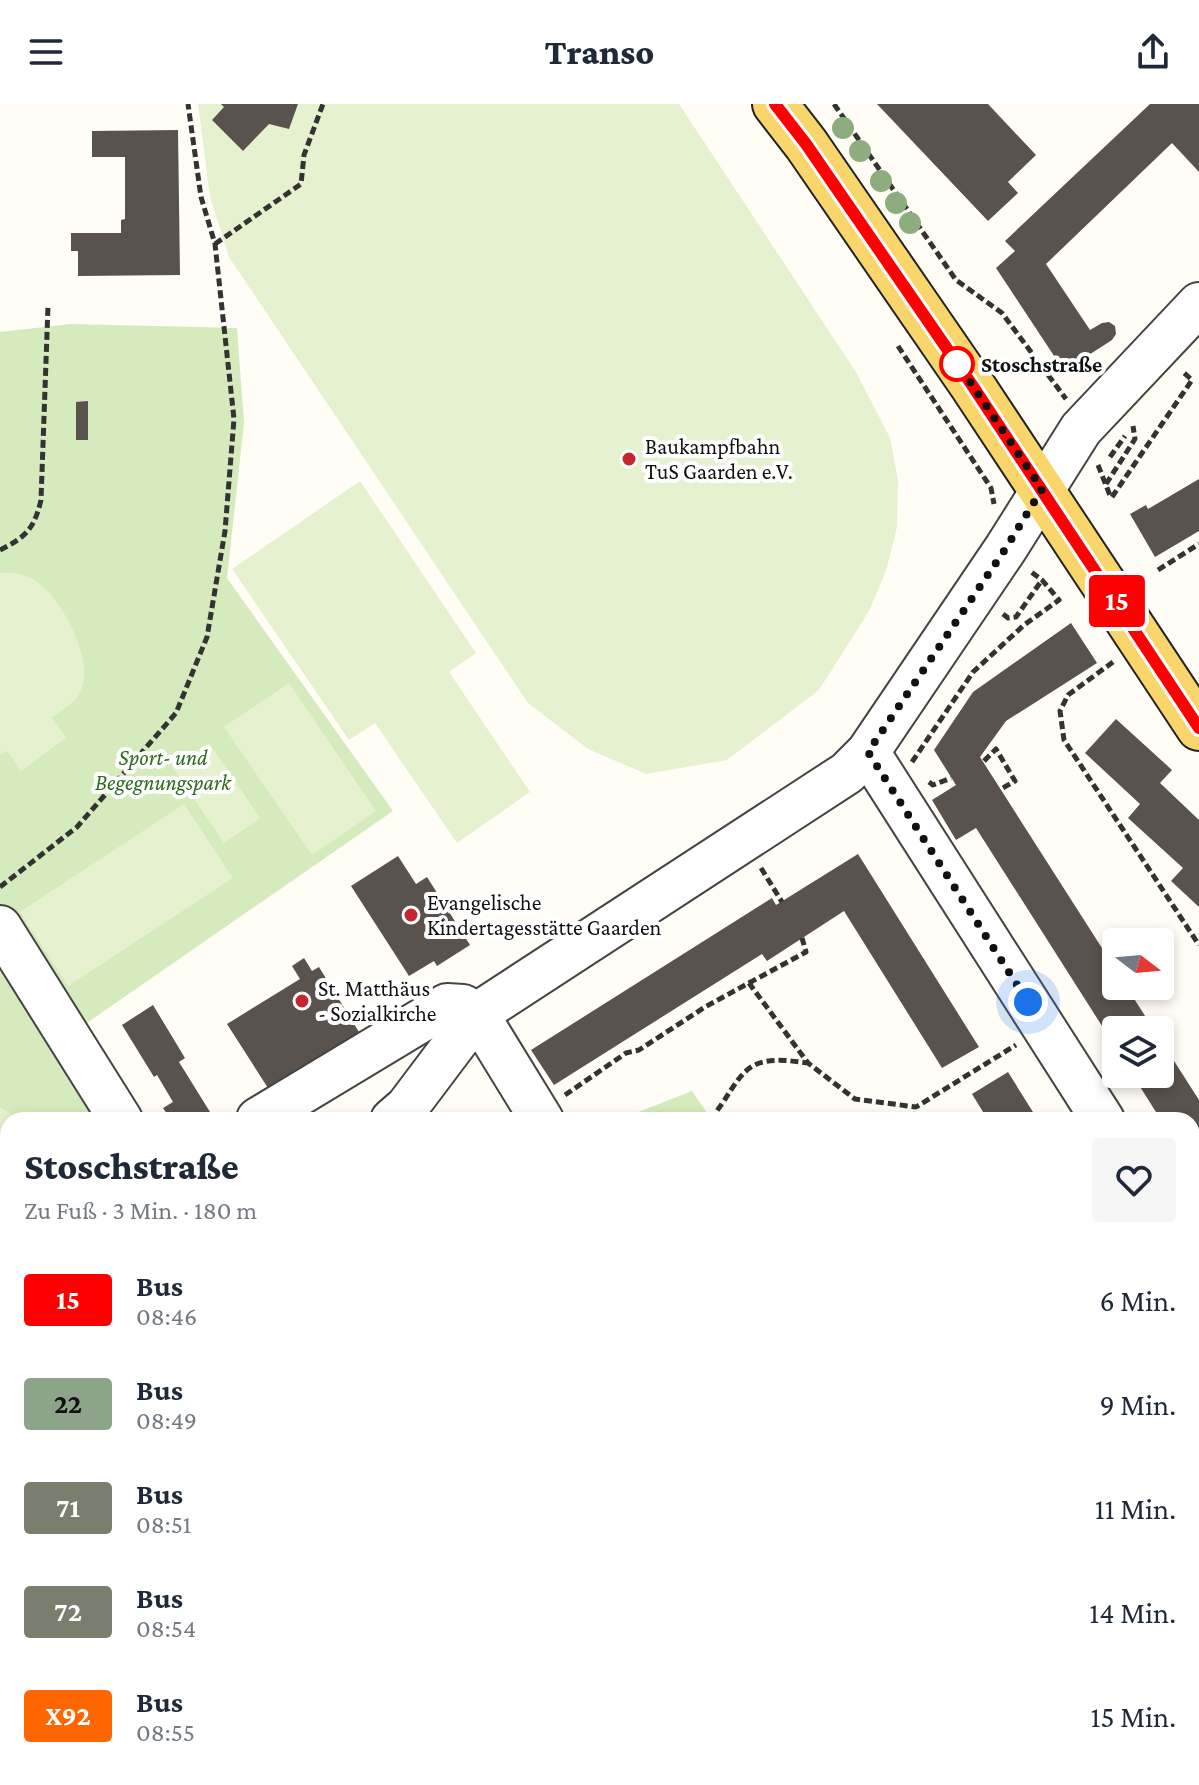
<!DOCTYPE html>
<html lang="de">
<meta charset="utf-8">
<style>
:root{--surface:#fff;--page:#f6f6f7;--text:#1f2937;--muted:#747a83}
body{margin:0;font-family:"Crimson Pro",serif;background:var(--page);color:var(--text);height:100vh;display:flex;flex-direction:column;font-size:30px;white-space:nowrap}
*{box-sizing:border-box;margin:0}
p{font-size:26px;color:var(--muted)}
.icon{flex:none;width:44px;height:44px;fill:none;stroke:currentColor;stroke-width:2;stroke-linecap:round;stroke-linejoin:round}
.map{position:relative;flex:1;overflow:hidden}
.drawer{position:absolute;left:0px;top:1008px;width:1200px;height:674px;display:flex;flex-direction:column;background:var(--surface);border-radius:24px 24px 0 0;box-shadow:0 4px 12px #0003}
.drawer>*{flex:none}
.badge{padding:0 16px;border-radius:6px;font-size:28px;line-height:52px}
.needle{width:52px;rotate:106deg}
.tools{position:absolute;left:1102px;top:824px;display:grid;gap:16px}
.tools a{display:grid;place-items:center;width:72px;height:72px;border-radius:8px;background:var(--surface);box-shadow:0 4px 12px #0003;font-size:40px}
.you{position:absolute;width:40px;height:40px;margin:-20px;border:6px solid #fff;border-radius:50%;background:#1a73e8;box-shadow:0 0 0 12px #1a73e833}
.map>.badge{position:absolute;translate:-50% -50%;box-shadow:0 0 0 4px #fff}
.round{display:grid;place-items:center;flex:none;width:84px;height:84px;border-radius:8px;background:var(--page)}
.headline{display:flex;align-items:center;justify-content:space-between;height:136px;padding:0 24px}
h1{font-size:38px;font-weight:800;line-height:60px}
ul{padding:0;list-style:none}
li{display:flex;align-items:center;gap:24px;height:104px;padding:0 24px}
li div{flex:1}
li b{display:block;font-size:30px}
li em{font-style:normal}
li .badge{min-width:88px;font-weight:700;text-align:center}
header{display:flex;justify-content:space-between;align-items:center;height:104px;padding:0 24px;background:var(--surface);font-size:36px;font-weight:800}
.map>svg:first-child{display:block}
</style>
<header><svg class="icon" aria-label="menu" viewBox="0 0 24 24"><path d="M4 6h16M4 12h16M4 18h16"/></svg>Transo<svg class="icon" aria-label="share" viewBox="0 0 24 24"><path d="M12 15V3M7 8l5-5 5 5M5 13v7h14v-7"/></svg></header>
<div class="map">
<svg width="1199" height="1681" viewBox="0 0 1199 1681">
<rect width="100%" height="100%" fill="#fffdf5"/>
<g fill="#d5ebbd">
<polygon points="71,220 237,224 244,319 227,474 393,707 81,923 141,1016 8,1016 8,1674 88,1674 94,1681 0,1681 0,228"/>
<polygon points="692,987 707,1009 702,1016 618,1016"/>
</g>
<g fill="#b9dc9c">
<polygon points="0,1415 8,1415 6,1496 0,1496"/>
<polygon points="0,1528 8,1562 8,1662 6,1662 0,1658"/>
</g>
<g fill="#e6f2cf">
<polygon points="198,0 679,0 856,268 890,334 898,376 897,423 886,467 869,507 819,586 727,656 646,670 588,645 528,599 229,153 210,93"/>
<polygon points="360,377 476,549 449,568 530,688 457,739 375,619 349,636 232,465"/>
<path d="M0,469C10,468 21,469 31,474C59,488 93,552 82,583C77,598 65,605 52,613L66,634L21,667L7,647L0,651Z"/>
<polygon points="289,579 376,707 312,751 224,623"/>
<polygon points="209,639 260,714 224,739 173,664"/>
<polygon points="184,700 233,774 68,882 20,808"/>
<polygon points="0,1003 20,1016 8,1016 8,1142 0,1154"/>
<polygon points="88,1674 854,1674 858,1681 94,1681"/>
</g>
<g fill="#5a524d">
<polygon points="221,0 298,0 289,25 269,20 243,47 212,16 224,3"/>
<polygon points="877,0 988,0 1036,51 1008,78 1018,89 988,117"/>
<polygon points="1150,0 1199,0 1199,68 1172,39 1046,160 1090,226 1102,219 1109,218 1115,222 1116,230 1112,236 1064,267 996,164 1015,147 1005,137"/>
<polygon points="178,26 180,171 78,172 78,147 71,147 71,129 121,129 121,116 125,115 125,53 92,53 92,27"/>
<polygon points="88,297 88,336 76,336 76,298"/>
<polygon points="1199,375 1199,427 1155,453 1130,410 1146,401 1148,405"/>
<polygon points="1071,519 1097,559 1006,617 980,653 1116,866 1116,882 1126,882 1154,926 1116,926 1116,944 976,724 956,736 932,696 956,681 934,646 973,588"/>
<polygon points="1116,615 1172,666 1160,679 1199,716 1199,803 1171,777 1183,764 1128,714 1140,700 1085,649"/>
<polygon points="858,750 979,943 942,964 844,807 767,857 762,850 554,981 531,946 772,794 776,801"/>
<polygon points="398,752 416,780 427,773 470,841 437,862 434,857 409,872 351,782"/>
<polygon points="304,854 312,867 319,863 359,928 268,984 227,920 300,875 292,862"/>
<polygon points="153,901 185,954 179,958 215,1016 171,1016 163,1004 173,998 157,971 154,973 122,921"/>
<polygon points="1160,935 1199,996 1199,1075 1192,1064 1192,1016 1161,1016 1132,970 1160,970"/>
<polygon points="1008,968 1026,997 1038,1016 988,1016 972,990"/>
<polygon points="1192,1255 1199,1266 1199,1360 1192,1349"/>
<polygon points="948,1674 1030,1674 1019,1681 966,1681 962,1675 958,1678"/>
</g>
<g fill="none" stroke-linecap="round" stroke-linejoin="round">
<defs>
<g id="minor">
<polyline points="868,648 1103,1016"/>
<polyline points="0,823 121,1016"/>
<polyline points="477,910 542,1016"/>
<polyline points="258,1015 447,901 463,902 477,910"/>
<polyline points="392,1016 407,1003 477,910 847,669 868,648 1006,444 1081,325 1199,200"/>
<polyline points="1192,1156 1199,1167"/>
</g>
<polyline id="major" points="775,0 806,40 972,281 1199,624"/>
</defs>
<use href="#minor" stroke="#444" stroke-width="46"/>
<use href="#major" stroke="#222" stroke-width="48"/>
<g stroke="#333" stroke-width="5" stroke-dasharray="8 4" stroke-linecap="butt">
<polyline points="834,0 956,176 1002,209 1066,295"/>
<polyline points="215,140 301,80 304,51 323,0"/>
<polyline points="898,242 991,384 994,400"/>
<polyline points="1110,353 1125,332"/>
<polyline points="1098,361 1111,394"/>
<polyline points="1106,380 1135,335 1133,322"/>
<polyline points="1112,393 1192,276 1183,268"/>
<path d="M0,446C26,433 34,425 41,396L48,202"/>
<polyline points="1158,466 1199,440"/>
<polyline points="1003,510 1008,514 1016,513 1042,476"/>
<polyline points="1113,558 1068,591 1060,607 1064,636 1199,841"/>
<polyline points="984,657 996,645 1015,677 1001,685"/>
<polyline points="912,658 973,568 1024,521 1059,496 1042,476 1030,467"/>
<polyline points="929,678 933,681 951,674"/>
<polyline points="761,764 782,798"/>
<polyline points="0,783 77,723 176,609 207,533 225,427 234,315 215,140 201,93 188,0"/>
<polyline points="749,879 806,848 802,834"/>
<polyline points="565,991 626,949 639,946 705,903 749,879 808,959 855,995 916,1003 1016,941"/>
<path d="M710,1016C745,972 739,948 807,959"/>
<polyline points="915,1016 916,1003"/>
<polyline points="0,1280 8,1267"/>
<polyline points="0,1393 8,1395"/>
<polyline points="0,1512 8,1510"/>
<polyline points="39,1674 40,1681"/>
<polyline points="321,1674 325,1681"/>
<polyline points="436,1674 438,1681"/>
<polyline points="871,1674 875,1681"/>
</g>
<use href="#minor" stroke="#fff" stroke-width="42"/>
<use href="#major" stroke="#f9d66b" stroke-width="44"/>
</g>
<g fill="#8dad7f">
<circle cx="843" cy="24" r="11"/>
<circle cx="860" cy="47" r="11"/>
<circle cx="881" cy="77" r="11"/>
<circle cx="896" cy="99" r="11"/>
<circle cx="910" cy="119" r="11"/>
</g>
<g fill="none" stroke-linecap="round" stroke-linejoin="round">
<defs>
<polyline id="line" points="775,0 806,40 972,281 1199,624"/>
</defs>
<use href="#line" stroke="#fff" stroke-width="18"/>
<use href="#line" stroke="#f00" stroke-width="12"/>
<polyline stroke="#111" stroke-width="8" stroke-dasharray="0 14.4" points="957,260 956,257 1042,385 1006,444 868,648 1028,898"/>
</g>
<circle fill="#fff" stroke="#f00" stroke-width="4" cx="957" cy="260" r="16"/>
<g fill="#c4262e" stroke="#fff" stroke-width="3">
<circle cx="629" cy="355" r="8"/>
<circle cx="411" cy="811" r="8"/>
<circle cx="302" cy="897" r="8"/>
</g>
<g text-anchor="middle" stroke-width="8" stroke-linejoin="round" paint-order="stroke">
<g font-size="22" font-weight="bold" fill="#111" stroke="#fff" text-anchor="start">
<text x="981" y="268">Stoschstraße</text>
</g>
<g font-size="22" fill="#111" stroke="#fff" text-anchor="start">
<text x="645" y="350">Baukampfbahn<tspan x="645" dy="25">TuS Gaarden e.V.</tspan></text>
<text x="427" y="806">Evangelische<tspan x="427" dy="25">Kindertagesstätte Gaarden</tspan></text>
<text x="318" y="892">St. Matthäus<tspan x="318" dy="25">- Sozialkirche</tspan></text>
</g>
<g font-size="22" font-style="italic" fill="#2f6b1f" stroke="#fff">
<text x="163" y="661">Sport- und<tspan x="163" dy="25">Begegnungspark</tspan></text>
</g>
</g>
</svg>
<div class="tools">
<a><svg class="needle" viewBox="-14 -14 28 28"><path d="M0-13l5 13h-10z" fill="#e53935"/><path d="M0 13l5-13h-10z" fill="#747a83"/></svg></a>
<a><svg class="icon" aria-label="layers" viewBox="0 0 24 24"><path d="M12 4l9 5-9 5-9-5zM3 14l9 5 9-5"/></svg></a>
</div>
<div class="you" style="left:1028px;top:898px"></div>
<b class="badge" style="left:1117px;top:497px;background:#f00;color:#fff">15</b>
<section class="drawer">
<div class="headline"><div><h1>Stoschstraße</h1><p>Zu Fuß · 3 Min. · 180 m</p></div><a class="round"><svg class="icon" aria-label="heart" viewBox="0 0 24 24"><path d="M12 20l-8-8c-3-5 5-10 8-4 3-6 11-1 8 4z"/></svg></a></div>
<ul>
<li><span class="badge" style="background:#f00;color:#fff">15</span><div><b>Bus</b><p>08:46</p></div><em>6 Min.</em></li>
<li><span class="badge" style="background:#8ea48a;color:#111">22</span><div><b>Bus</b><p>08:49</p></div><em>9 Min.</em></li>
<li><span class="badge" style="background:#797e6f;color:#fff">71</span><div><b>Bus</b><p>08:51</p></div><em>11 Min.</em></li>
<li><span class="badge" style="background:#797e6f;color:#fff">72</span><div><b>Bus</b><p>08:54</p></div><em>14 Min.</em></li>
<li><span class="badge" style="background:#f60;color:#fff">X92</span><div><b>Bus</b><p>08:55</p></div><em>15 Min.</em></li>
</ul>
</section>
</div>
